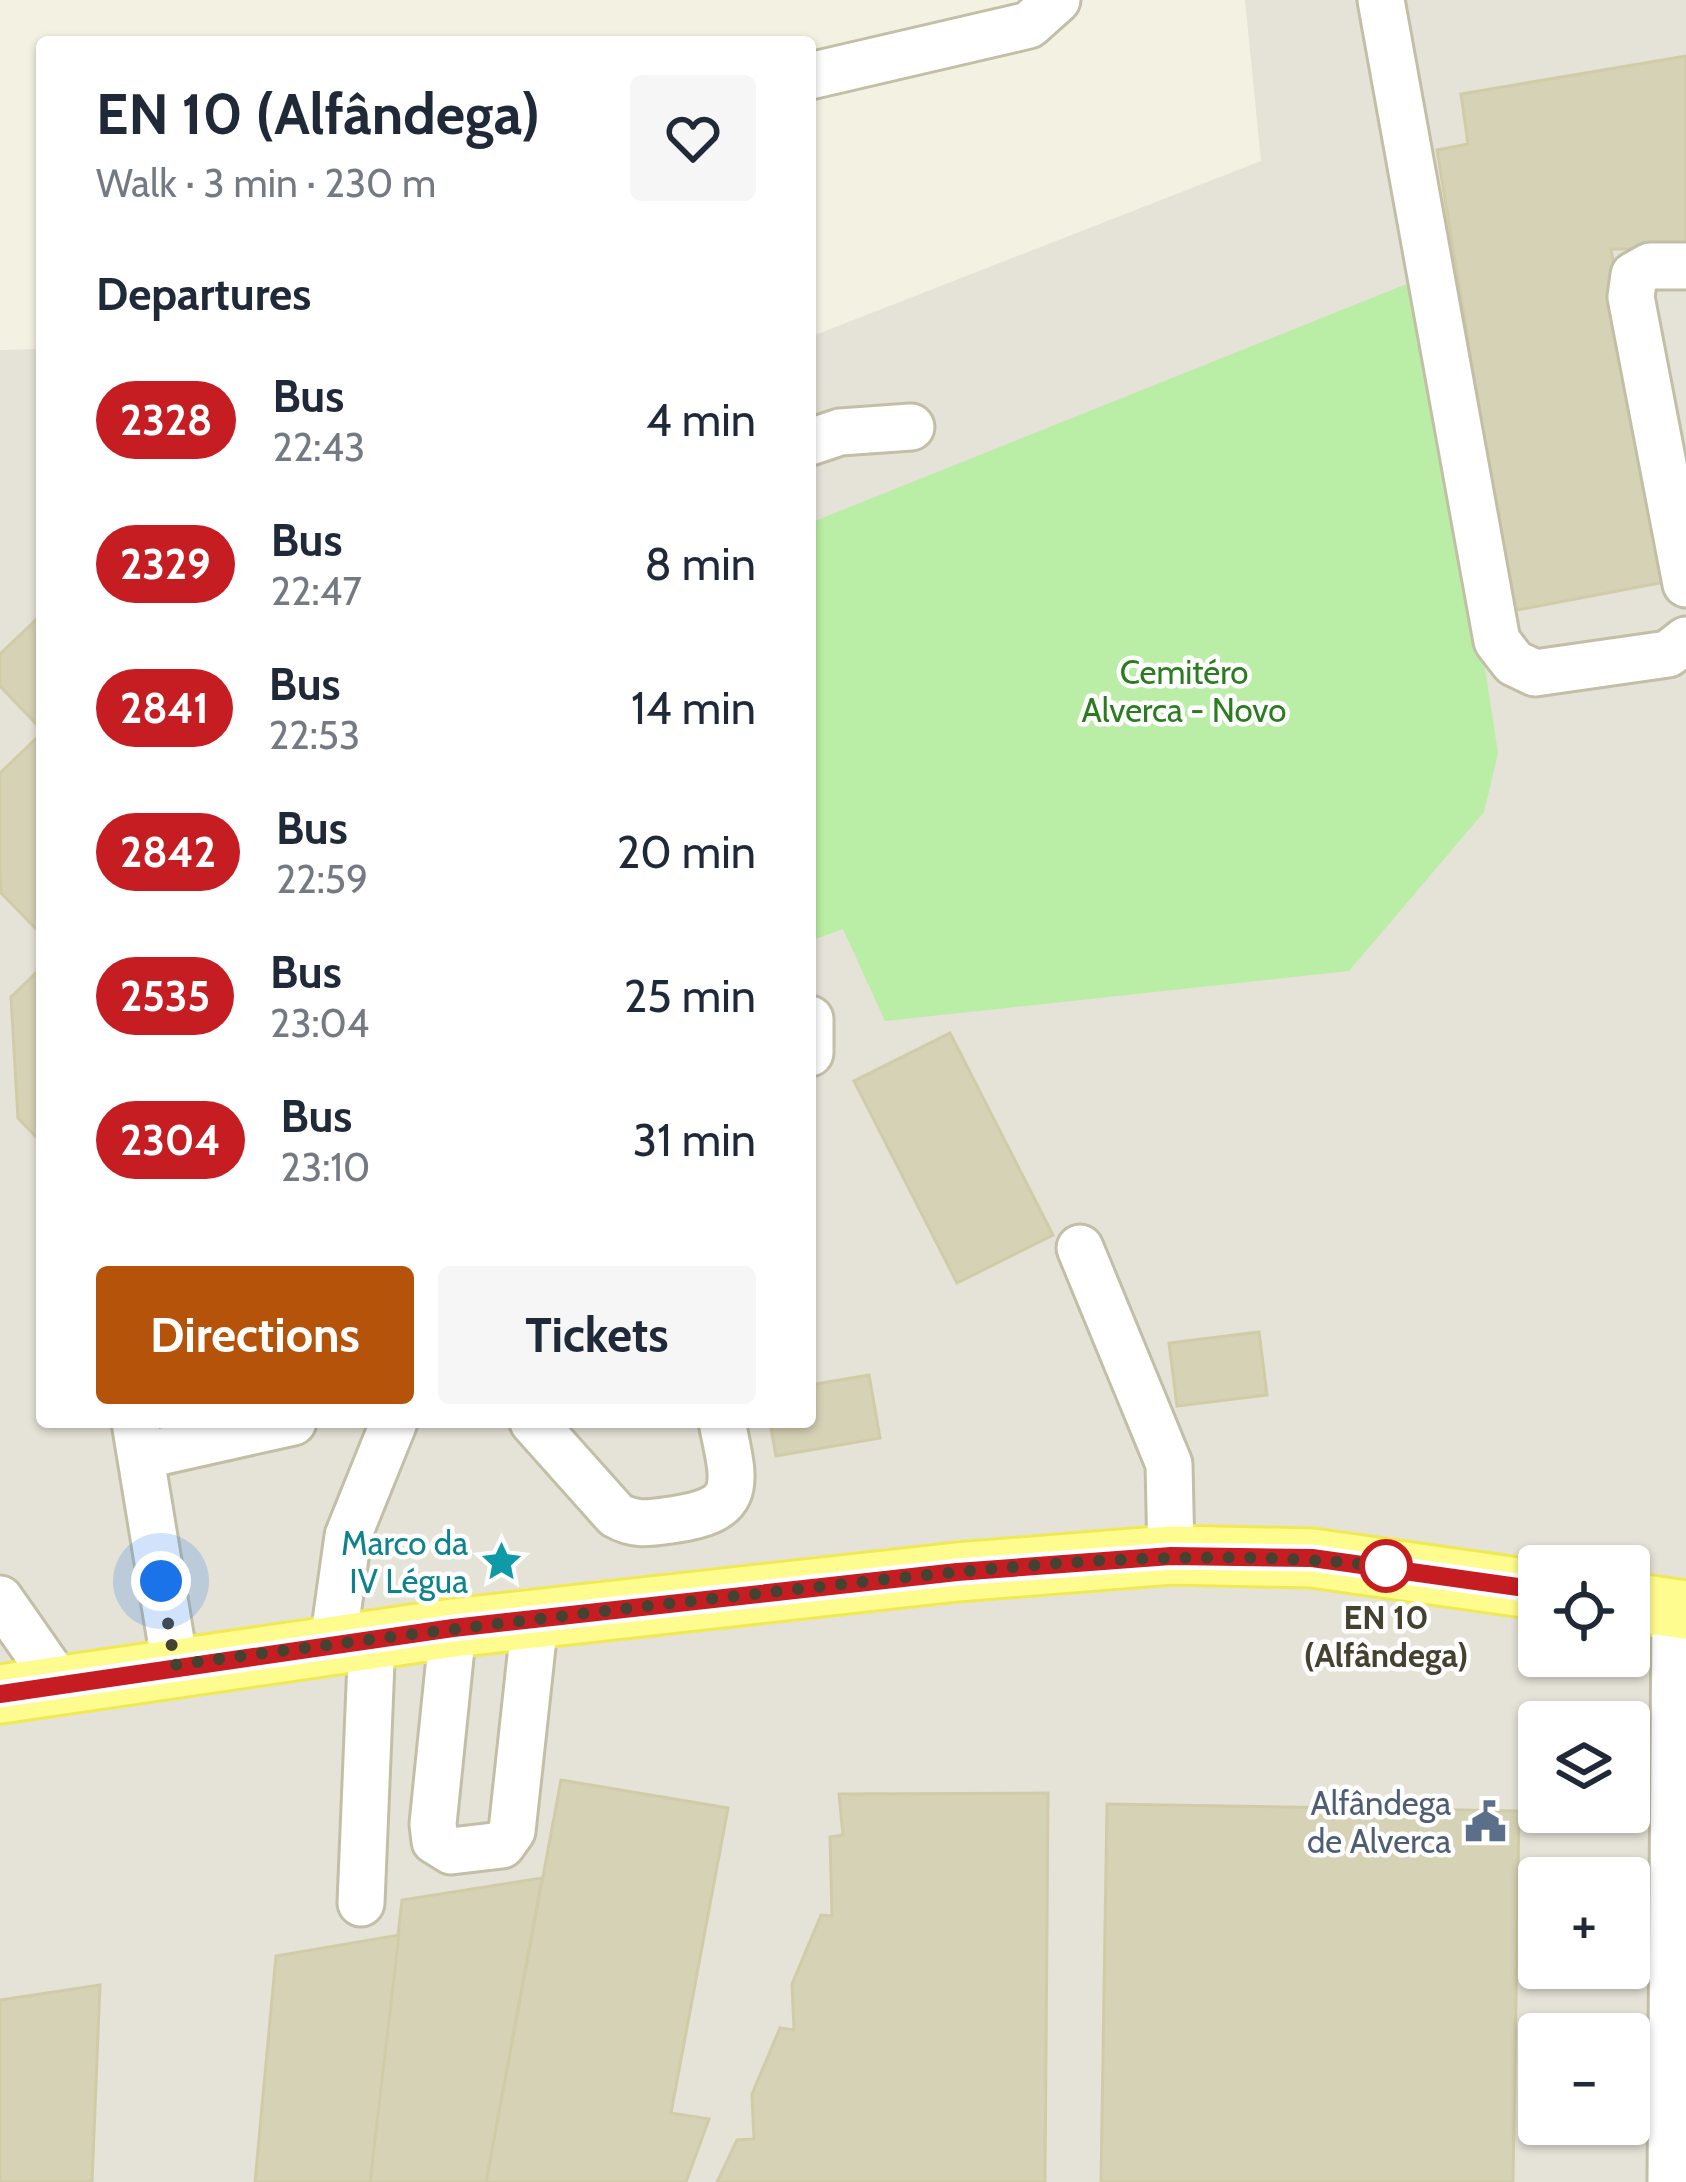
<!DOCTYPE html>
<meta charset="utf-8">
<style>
:root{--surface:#fff;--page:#f6f6f7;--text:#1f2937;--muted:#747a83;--accent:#b45309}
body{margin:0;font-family:Cabin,sans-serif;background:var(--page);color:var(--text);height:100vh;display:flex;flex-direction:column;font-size:45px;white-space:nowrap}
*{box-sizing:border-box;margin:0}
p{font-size:39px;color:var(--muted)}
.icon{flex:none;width:66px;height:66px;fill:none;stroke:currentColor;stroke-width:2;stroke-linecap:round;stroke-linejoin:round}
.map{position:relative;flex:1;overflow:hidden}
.details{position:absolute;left:36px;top:36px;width:780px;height:1392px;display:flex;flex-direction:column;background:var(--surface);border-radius:12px;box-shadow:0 3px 9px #0004}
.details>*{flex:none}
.badge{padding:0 24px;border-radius:39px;font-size:42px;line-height:78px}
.buttons{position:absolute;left:1518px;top:1545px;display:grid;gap:24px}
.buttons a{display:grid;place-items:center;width:132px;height:132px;border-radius:12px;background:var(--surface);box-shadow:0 3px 9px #0004;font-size:60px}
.you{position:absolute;width:60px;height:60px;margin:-30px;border:9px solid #fff;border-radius:50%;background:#1a73e8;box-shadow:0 0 0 18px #1a73e833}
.map>.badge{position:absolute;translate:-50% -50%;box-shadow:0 0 0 6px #fff}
h2{padding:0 60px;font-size:45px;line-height:108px}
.round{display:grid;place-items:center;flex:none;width:126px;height:126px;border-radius:12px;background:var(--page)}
.head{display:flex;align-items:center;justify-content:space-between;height:204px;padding:0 60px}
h1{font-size:57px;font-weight:800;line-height:90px}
.button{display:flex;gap:24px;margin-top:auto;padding:24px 60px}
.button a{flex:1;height:138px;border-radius:12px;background:var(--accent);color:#fff;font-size:48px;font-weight:800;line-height:138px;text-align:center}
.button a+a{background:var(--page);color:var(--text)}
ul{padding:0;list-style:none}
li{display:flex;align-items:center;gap:36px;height:144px;padding:0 60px}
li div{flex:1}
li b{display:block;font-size:45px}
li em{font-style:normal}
li .badge{min-width:132px;font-weight:700;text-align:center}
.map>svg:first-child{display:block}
</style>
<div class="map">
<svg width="1686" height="2182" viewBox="0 0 1686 2182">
<rect width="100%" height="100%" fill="#f3f2e2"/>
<path fill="#e5e2d7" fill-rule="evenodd" d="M1245,0H1686V2182H0V350L42,349V1422H810V337L1261,161ZM1539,1566H1629V1656H1539ZM1539,1722H1629V1812H1539ZM1539,1878H1629V1968H1539ZM1539,2034H1629V2124H1539Z"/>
<polygon fill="#baeda5" points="1424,277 1498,753 1484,812 1349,971 885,1021 843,929 810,941 810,523"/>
<g fill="#d5d2b6" stroke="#d1cca8" stroke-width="3">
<polygon points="1686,56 1686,249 1611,249 1670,581 1512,611 1437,150 1468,144 1461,94"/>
<polygon points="42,614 42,730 0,686 0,654"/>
<polygon points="42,733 42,935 1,893 0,874 0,773"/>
<polygon points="42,967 42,1143 18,1118 11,997"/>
<polygon points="950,1033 1053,1235 957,1283 854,1081"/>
<polygon points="1259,1332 1267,1395 1177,1406 1169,1343"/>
<polygon points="869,1375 880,1438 776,1456 770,1422 810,1422 810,1385"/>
<polygon points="561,1780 728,1808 671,2113 709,2119 686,2182 486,2182"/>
<polygon points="1048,1793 1045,2182 717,2182 737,2140 754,2139 752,2094 780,2028 794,2030 792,1984 821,1915 832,1916 830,1837 843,1835 839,1794"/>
<polygon points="1107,1804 1519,1811 1513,2182 1101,2182"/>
<polygon points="542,1878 486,2182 370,2182 402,1900"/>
<polygon points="399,1935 370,2182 255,2182 276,1956"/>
<polygon points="100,1985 92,2182 0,2182 0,2000"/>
</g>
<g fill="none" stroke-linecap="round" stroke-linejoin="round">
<defs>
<g id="minor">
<polyline points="1381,0 1497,641 1514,663 1535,673 1668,654 1686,640"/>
<polyline points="810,76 1029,25 1057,0"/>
<polyline points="1686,266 1650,266 1634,275 1631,297 1686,584"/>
<polyline points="810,442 840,432 911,427"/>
<polyline points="810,1019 810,1053"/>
<polyline points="1080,1248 1169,1464 1171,1555"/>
<polyline points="135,1422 175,1665"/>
<path d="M533,1422L616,1515C635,1526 650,1523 671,1520C745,1510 735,1485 722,1422"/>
<polyline points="141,1456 293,1422"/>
<polyline points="0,1599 60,1685"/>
<polyline points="453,1628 433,1824 435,1841 451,1851 502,1845 512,1831 535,1619"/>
<polyline points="333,1643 348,1536 394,1422"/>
<polyline points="361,1903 372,1638"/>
<polyline points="1671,2182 1675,1609"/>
</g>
<g id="major">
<polyline points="1629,1602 1686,1610"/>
<polyline points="0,1694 453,1628 957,1572 1171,1555 1312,1558 1539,1590"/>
</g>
</defs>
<use href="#minor" stroke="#c2bfa6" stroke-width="51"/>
<use href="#major" stroke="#f0ea52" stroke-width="63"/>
<use href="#minor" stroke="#fff" stroke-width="45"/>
<use href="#major" stroke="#fffc8f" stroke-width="57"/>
</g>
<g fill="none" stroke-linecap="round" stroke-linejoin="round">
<defs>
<polyline id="line" points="0,1694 453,1628 957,1572 1171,1556 1312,1558 1539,1590"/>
</defs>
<use href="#line" stroke="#fff" stroke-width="27"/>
<use href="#line" stroke="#c61d23" stroke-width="18"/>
<path stroke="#454232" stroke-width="12" stroke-dasharray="0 21.6" d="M161,1581L175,1665C383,1637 591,1612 799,1589C996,1567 1192,1544 1390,1567L1386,1566"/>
</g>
<defs>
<symbol id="sight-bare" viewBox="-9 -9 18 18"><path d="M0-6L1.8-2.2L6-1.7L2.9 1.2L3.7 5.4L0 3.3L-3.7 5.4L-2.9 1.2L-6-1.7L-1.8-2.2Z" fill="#0f9aa8" stroke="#fff" stroke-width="2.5" paint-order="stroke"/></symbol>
<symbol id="civic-bare" viewBox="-9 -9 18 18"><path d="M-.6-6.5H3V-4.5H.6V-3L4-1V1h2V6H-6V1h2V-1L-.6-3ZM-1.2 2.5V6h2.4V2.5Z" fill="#5c6f8a" stroke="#fff" stroke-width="2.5" paint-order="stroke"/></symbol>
</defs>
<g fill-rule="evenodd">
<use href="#sight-bare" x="472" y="1532" width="59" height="59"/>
<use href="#civic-bare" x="1456" y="1792" width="59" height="59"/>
</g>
<circle fill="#fff" stroke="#c61d23" stroke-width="6" cx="1386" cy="1566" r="24"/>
<g text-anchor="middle" stroke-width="9" stroke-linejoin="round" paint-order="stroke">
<g font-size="33" fill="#2a7c1f" stroke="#fff">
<text x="1184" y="684">Cemitéro<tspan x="1184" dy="38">Alverca - Novo</tspan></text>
</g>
<g font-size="33" fill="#0d838f" stroke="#fff" text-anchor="end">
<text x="468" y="1555">Marco da<tspan x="468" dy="38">IV Légua</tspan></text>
</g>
<g font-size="33" font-weight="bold" fill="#454232" stroke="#fff">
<text x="1386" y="1629">EN 10<tspan x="1386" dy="38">(Alfândega)</tspan></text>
</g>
<g font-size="33" fill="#4e5e75" stroke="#fff" text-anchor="end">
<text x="1451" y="1815">Alfândega<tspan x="1451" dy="38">de Alverca</tspan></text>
</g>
</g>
</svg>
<div class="buttons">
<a><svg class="icon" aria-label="locate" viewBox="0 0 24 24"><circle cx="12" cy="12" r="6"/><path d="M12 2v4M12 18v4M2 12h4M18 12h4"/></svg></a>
<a><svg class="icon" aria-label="layers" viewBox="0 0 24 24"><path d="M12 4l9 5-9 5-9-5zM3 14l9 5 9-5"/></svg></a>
<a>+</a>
<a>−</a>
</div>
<div class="you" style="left:161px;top:1581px"></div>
<section class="details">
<div class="head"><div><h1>EN 10 (Alfândega)</h1><p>Walk · 3 min · 230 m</p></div><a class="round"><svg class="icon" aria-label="heart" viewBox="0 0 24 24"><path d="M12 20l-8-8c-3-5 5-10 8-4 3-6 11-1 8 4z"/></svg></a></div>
<h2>Departures</h2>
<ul>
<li><span class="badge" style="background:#c61d23;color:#fff">2328</span><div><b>Bus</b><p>22:43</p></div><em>4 min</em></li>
<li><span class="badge" style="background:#c61d23;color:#fff">2329</span><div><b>Bus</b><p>22:47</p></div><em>8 min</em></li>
<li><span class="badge" style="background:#c61d23;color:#fff">2841</span><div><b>Bus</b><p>22:53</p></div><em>14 min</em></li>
<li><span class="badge" style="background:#c61d23;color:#fff">2842</span><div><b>Bus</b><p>22:59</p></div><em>20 min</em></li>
<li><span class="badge" style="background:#c61d23;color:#fff">2535</span><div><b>Bus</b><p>23:04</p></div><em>25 min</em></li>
<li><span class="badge" style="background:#c61d23;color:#fff">2304</span><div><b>Bus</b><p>23:10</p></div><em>31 min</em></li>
</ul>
<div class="button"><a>Directions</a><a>Tickets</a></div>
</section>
</div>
